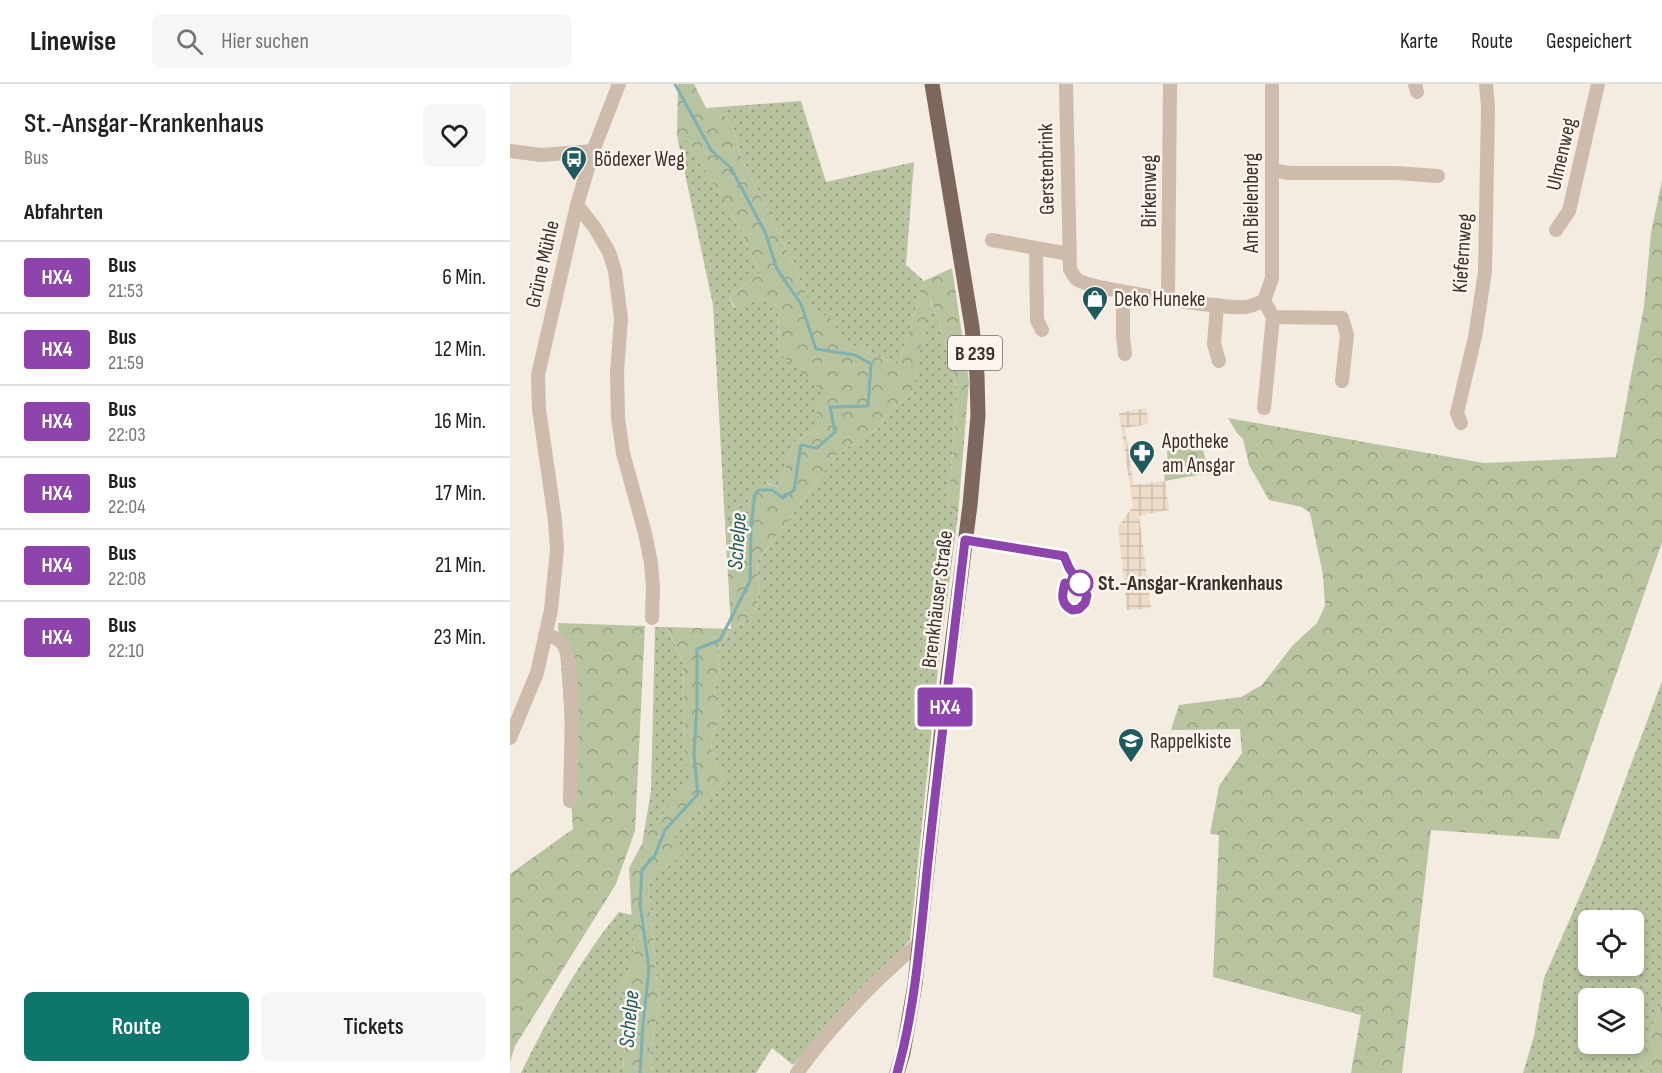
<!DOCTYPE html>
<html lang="de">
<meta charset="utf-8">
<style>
:root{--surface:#fff;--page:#f6f6f6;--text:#202124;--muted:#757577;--line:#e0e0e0;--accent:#0f766e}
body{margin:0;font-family:"Sofia Sans Condensed",sans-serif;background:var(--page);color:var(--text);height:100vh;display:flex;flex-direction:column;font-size:22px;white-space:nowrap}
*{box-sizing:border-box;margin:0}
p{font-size:20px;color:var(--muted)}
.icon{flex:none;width:33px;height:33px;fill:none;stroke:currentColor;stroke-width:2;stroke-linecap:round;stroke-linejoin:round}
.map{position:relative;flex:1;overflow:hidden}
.panel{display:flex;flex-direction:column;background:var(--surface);width:510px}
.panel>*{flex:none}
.badge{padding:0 12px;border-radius:4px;font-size:21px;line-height:39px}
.tools{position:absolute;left:1068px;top:826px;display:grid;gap:12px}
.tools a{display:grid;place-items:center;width:66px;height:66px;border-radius:9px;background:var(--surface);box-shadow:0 3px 9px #0003;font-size:30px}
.map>.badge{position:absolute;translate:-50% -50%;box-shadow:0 0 0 3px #fff}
h2{padding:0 24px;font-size:22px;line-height:54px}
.round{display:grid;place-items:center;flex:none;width:63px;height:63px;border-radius:9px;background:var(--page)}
.headline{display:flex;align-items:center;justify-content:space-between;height:102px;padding:0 24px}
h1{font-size:28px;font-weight:600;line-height:45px}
.action{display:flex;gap:12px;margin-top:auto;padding:12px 24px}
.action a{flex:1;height:69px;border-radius:9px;background:var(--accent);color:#fff;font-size:24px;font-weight:600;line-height:69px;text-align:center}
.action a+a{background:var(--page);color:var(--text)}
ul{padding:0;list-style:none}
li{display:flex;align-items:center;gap:18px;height:72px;padding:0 24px;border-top:2px solid var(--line)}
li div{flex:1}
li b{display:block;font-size:22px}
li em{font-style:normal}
li .badge{min-width:66px;font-weight:700;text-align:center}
header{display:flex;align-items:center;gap:36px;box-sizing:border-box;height:84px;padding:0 30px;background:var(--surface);border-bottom:2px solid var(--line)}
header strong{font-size:28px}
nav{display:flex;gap:33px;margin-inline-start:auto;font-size:21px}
.search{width:420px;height:54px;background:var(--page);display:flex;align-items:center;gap:15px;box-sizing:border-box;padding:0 21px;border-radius:9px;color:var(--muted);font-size:22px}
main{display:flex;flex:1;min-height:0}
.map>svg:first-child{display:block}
</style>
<header>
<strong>Linewise</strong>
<div class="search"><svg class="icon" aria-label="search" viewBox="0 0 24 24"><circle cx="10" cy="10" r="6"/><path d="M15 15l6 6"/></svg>Hier suchen</div>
<nav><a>Karte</a><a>Route</a><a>Gespeichert</a></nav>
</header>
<main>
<section class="panel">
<div class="headline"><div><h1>St.-Ansgar-Krankenhaus</h1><p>Bus</p></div><a class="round"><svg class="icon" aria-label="heart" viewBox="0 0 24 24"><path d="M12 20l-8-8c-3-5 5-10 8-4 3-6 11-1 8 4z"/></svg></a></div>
<h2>Abfahrten</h2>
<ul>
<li><span class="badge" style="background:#8e44ad;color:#fff">HX4</span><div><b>Bus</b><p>21:53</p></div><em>6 Min.</em></li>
<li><span class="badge" style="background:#8e44ad;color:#fff">HX4</span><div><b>Bus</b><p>21:59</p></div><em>12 Min.</em></li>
<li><span class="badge" style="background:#8e44ad;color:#fff">HX4</span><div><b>Bus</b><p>22:03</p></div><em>16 Min.</em></li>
<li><span class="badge" style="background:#8e44ad;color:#fff">HX4</span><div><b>Bus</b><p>22:04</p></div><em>17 Min.</em></li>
<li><span class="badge" style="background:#8e44ad;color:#fff">HX4</span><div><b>Bus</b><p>22:08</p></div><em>21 Min.</em></li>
<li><span class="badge" style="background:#8e44ad;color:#fff">HX4</span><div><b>Bus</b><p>22:10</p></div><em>23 Min.</em></li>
</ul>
<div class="action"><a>Route</a><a>Tickets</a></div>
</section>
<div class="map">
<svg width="1152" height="989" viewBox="0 0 1152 989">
<defs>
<pattern id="grass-dots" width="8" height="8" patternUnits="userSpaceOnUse" patternTransform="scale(1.5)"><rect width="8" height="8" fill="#b8c4a0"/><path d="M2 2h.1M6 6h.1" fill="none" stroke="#97a083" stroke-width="1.8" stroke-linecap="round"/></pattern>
<pattern id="forest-crowns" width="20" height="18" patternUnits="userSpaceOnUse" patternTransform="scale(1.5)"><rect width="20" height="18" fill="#b8c4a0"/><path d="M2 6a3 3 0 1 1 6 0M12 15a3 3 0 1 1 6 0" fill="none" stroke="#97a083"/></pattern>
<pattern id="plaza-grid" width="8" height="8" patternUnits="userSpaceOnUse" patternTransform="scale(1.5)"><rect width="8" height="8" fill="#ecdcc8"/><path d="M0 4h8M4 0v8" fill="none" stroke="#cbbdac"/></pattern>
</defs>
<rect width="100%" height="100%" fill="#f4ebe1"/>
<g fill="url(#grass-dots)" fill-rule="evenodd">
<polygon points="291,17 316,98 404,78 396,181 414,197 389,280 368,273 330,257 325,248 304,231 284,180 231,73 224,46 210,23"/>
<polygon points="167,52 177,56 226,137 250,189 219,213 224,224 255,214 268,223 269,269 314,307 312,342 284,358 269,403 257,399 239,429 215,439 203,221"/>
<path d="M419,214L428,234L448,307L438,421L448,431L428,584L400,856L283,981L262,964L246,989H142L140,966L149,921L138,800L144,785L159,782L164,751L215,695C197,667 198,659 212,629L204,606L210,583L206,569L221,545L244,531L250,507L247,478L328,369L367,345L382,324L402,310Z"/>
<polygon points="145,543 157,543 173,578 175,675 182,697 140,745 132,761 141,707"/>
<path d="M1152,597V918L1128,980L1140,989H1013L1024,952L1034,894L1084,780ZM1078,837H1124V882H1078ZM1078,915H1124V960H1078Z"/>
<path d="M109,828L122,831L124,876L109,906L117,919L113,989H11C39,932 69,877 109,828Z"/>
</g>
<g fill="url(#forest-crowns)">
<path d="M168,0H184L196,24L210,23L224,46L231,73L284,180L304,230L316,231L327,240L325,248L330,257L368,273L389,280L414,197L442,184L459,297L448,431L438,421L448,307L428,234L420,215L402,310L382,324L367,345L328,369L247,478L250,507L244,531L221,545L206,569L210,583L204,606L212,629C198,659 197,667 215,695L164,751L172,771L159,782L145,785L138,800L149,921L140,966L142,989H113L117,919L109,906L124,876L119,784L140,745L181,697L175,675L173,578L157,543L221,545L215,439L239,429L237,408C249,399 255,398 269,403L284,358L312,342L304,322L314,308L269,269L268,223L255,214L225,224L219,213L250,189L226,137L177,57L167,52Z"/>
<polygon points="1152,96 1152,458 1049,755 921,746 892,989 841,989 851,931 703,893 709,751 700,750 709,702 732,669 730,645 661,646 669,621 731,613 752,601 783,561 807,539 815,522 813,491 800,429 792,423 759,416 739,381 733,355 727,349 718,334 974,379 1106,373 1134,222 1141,149"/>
<polygon points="692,362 699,389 655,397 652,378 658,377 657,367"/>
<polygon points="48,539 135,542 125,747 106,800 5,962 0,978 0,790 63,745"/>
<polygon points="1152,918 1152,989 1140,989 1128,980"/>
</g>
<polygon fill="url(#plaza-grid)" points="636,324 639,340 615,344 624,401 655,397 659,426 629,432 641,524 617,526 608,443 623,422 609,329"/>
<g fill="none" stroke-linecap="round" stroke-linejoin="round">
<polyline stroke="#7fb0b2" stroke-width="3" points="130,989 133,939 139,885 130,820 132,786 145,771 155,746 188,710 184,671 187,622 187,565 210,556 240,497 241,443 245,410 249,406 262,406 273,414 284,406 291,361 307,364 325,348 320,323 358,322 361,280 345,271 306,265 291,220 267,185 255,148 221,84 201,66 165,0"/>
<g stroke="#cdbbac" stroke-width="14">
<path d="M556,0L560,185C562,189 565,194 568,196C580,205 720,226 736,223C742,222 748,219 754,217"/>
<polyline points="762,0 762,194 754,217 763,233 832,234 837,251 832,297"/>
<polyline points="905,0 907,8"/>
<polyline points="0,67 31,71 83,67"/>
<polyline points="762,86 779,89 886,89 928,92"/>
<polyline points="67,121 85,144 99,168 105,187 111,235 107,288 108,334 113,369 135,449 141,479 143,503 142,534"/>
<polyline points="1046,146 1059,127 1088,0"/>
<polyline points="482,156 559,170"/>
<polyline points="526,165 527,236 532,246"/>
<polyline points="613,208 613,252 615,270"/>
<polyline points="658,214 660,0"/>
<polyline points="707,221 704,260 709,277"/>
<polyline points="754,324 763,233"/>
<polyline points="951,339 947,329 965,253 975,188 978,24 976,0"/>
<path d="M35,552C42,553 47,553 52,559C67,575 60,690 60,717"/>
<polyline points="0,654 27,589 41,526 47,465 45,436 29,325 28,291 67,121 83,67 109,0"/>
<path d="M287,989C321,942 365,896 409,859"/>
</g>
<polyline stroke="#7d675c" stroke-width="15" points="387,989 393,969 405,900 434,624 460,421 468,332 467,291 462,243 422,0"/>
</g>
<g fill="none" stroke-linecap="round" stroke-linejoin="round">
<defs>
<path id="line" d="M387,989C407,918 411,842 419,768C430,664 443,560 455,456L554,472L559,484L577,511L575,519L569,525L562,526C550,520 552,510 555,499"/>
</defs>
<use href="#line" stroke="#fff" stroke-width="14"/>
<use href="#line" stroke="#8e44ad" stroke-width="9"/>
</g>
<defs>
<symbol id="bus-pin" viewBox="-11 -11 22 30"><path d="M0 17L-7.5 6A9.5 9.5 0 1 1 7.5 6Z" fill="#1f5a5e" stroke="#fbf5ee"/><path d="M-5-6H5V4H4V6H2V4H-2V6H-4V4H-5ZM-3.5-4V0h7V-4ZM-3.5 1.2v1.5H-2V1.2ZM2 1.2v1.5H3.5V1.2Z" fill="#fff"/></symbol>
<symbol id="shop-pin" viewBox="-11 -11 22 30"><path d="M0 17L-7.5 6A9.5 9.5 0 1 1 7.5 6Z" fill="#1f5a5e" stroke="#fbf5ee"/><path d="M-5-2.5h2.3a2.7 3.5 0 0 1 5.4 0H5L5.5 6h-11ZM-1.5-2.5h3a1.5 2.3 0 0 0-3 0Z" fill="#fff"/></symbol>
<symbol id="pharmacy-pin" viewBox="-11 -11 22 30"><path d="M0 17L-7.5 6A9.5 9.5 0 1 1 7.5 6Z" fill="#1f5a5e" stroke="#fbf5ee"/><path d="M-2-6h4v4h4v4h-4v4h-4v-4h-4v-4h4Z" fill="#fff"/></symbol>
<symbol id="school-pin" viewBox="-11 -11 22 30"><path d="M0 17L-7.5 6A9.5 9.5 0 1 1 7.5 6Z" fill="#1f5a5e" stroke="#fbf5ee"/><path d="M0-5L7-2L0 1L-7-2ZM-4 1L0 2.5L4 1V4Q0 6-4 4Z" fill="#fff"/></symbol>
</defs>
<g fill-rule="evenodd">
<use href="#bus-pin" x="49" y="60" width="30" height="40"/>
<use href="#shop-pin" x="570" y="200" width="30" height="40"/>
<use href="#pharmacy-pin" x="617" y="354" width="30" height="40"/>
<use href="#school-pin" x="606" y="642" width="30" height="40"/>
</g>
<circle fill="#fff" stroke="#8e44ad" stroke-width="3" cx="570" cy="499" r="12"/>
<g text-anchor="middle" stroke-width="5" stroke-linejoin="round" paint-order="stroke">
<rect fill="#fbf5ee" stroke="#756b66" stroke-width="1.5" x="438" y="252" width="54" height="34" rx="4.5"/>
<g font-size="20" font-weight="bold" fill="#3b302b">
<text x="465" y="276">B 239</text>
</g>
<g font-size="21" fill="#3b302b" stroke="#fbf5ee">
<text transform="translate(1051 70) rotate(-77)" y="7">Ulmenweg</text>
<text transform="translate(536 85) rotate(-91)" y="7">Gerstenbrink</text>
<text transform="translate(639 107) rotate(-90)" y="7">Birkenweg</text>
<text transform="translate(741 119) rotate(-90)" y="7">Am Bielenberg</text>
<text transform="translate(952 169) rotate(-86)" y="7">Kiefernweg</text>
<text transform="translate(32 180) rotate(-77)" y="7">Grüne Mühle</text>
<text transform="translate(427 515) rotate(-83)" y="7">Brenkhäuser Straße</text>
</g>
<g font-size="21" fill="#3b302b" stroke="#fbf5ee" text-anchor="start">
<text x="84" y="82">Bödexer Weg</text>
<text x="604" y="222">Deko Huneke</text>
<text x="652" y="364">Apotheke<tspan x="652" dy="24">am Ansgar</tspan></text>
<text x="640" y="664">Rappelkiste</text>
</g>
<g font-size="21" font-weight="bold" fill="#3b302b" stroke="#fbf5ee" text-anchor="start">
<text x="588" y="506">St.-Ansgar-Krankenhaus</text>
</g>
<g font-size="22" font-style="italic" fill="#1f5a5e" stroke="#fbf5ee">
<text transform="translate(226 457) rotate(-86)" y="8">Schelpe</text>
<text transform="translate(118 935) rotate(-85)" y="8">Schelpe</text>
</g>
</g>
</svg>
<div class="tools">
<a><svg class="icon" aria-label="locate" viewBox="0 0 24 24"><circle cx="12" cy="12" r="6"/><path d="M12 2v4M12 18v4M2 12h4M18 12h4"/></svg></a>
<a><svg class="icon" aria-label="layers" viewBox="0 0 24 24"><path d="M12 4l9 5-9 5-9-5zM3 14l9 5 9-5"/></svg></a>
</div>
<b class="badge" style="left:435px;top:623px;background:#8e44ad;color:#fff">HX4</b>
</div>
</main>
